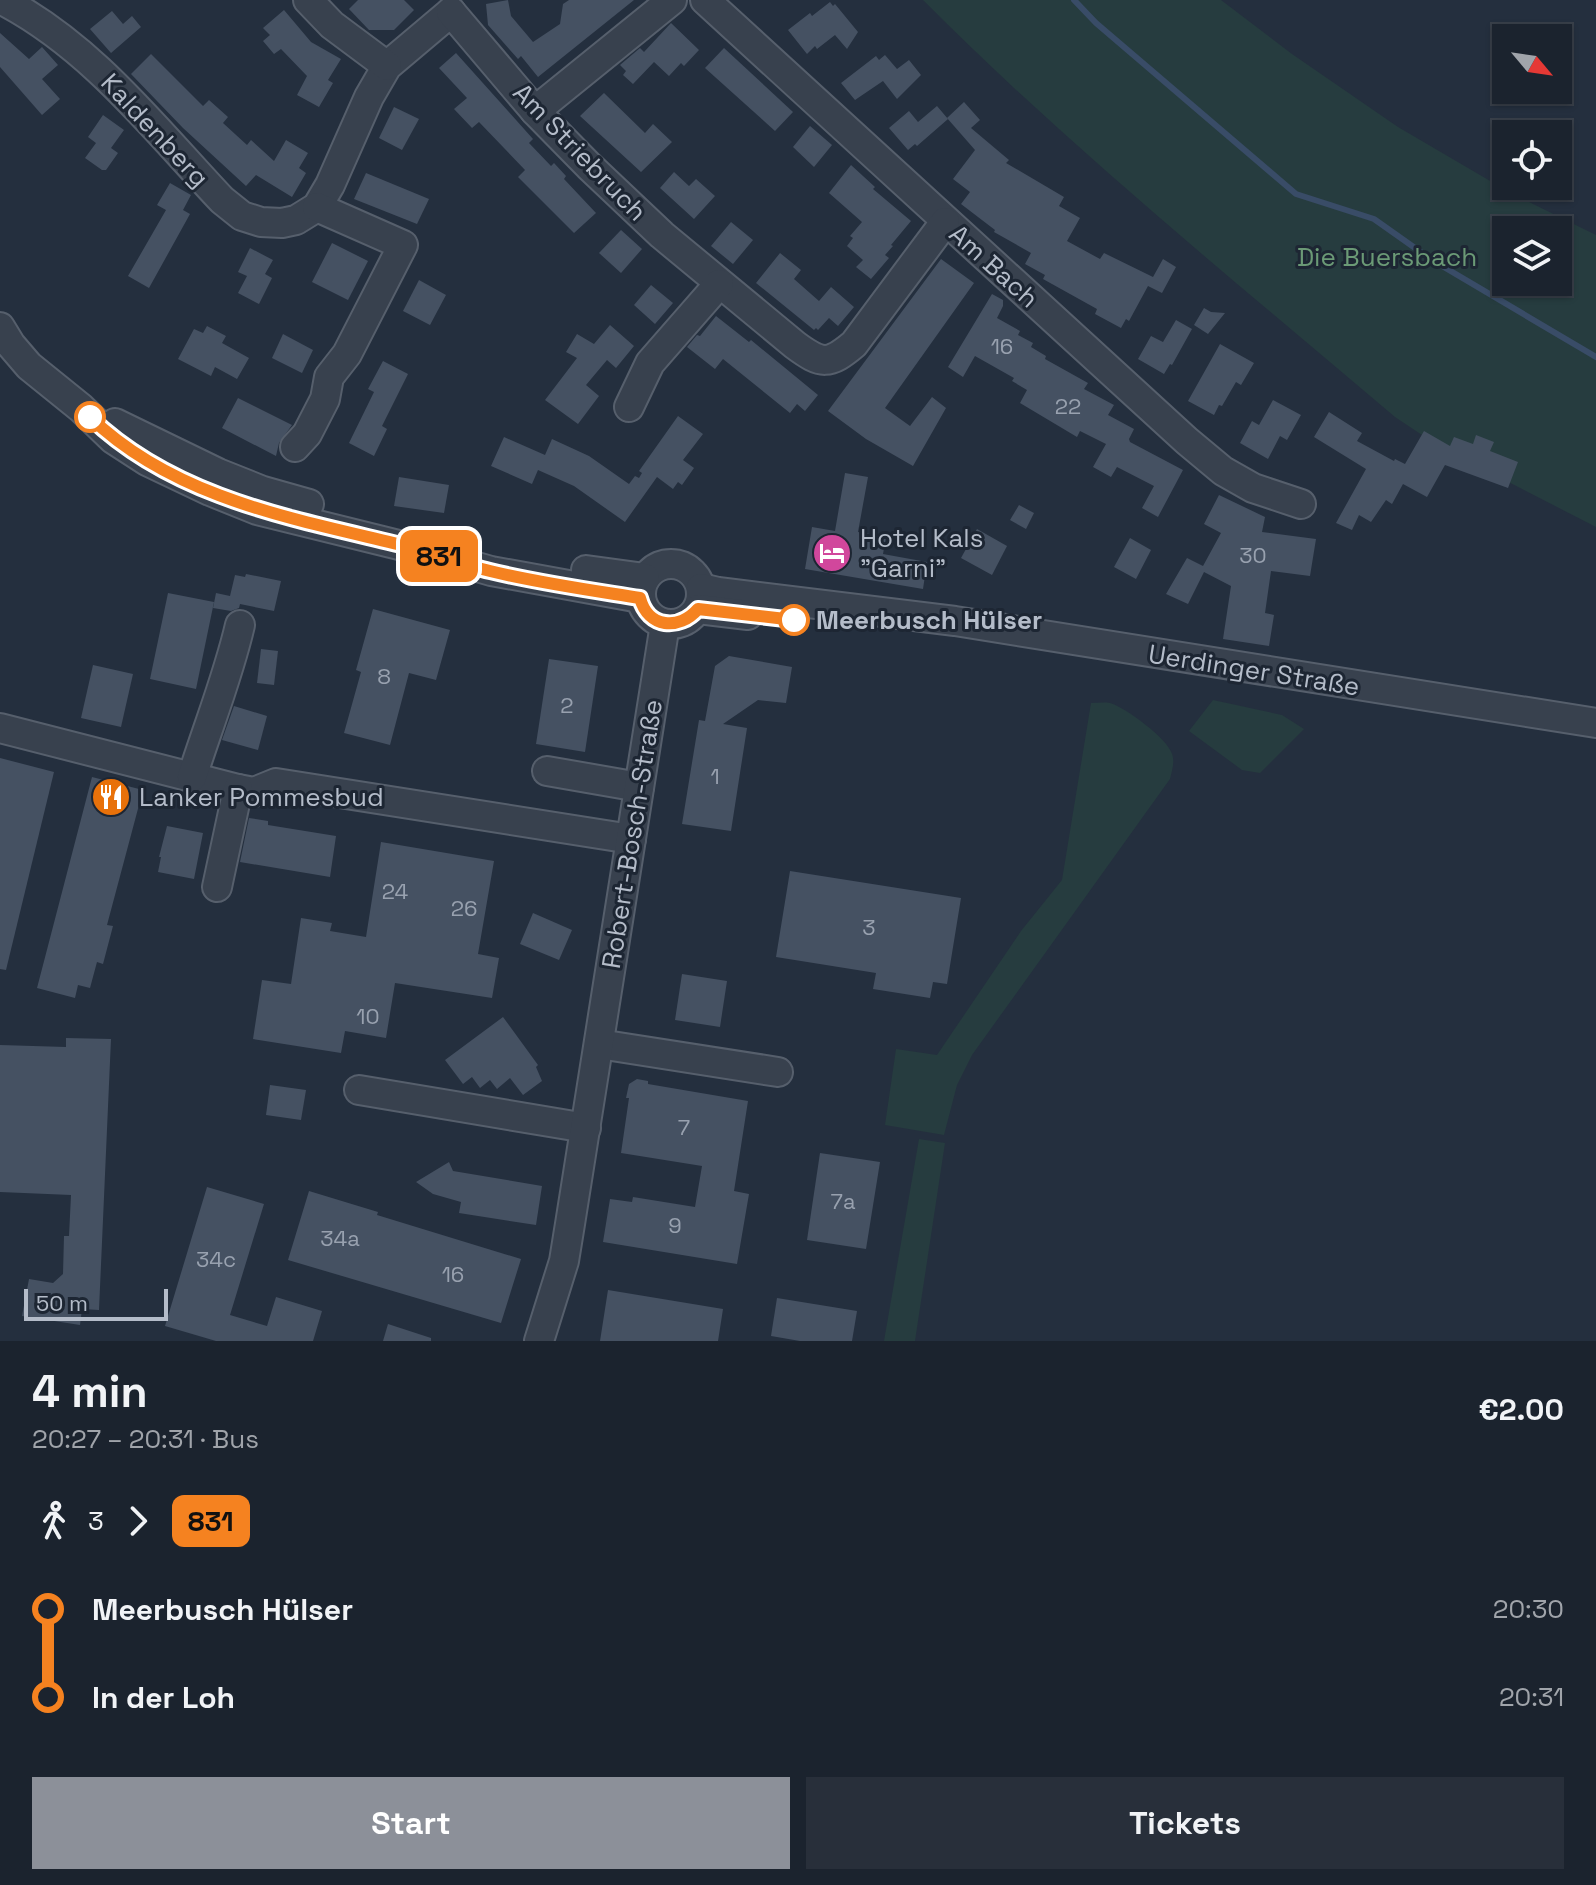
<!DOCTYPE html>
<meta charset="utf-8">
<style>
:root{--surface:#1b232e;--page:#282f3a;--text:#f1f3f6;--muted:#a0a4aa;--line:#39404a;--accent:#8c9099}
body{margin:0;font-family:"Space Grotesk",sans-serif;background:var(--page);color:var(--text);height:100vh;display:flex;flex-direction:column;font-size:30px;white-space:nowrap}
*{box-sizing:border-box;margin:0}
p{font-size:26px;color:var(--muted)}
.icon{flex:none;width:44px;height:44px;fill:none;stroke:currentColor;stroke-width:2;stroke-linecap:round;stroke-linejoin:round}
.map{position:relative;height:1341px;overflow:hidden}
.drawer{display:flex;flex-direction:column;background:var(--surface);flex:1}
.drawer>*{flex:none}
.badge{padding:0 16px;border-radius:12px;font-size:28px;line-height:52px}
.needle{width:52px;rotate:119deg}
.buttons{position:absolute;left:1492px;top:24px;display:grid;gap:16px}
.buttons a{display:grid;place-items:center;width:80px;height:80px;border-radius:0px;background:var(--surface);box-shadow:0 2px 6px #0004,0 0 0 2px var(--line);font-size:40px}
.scale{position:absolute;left:24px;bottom:20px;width:144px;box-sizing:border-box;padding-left:8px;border:4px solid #b4bcc9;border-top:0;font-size:22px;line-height:28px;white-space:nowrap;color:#b4bcc9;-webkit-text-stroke:6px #1d2633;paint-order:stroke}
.map>.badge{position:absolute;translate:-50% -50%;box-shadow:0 0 0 4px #fff}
.legs{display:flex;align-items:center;gap:12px;height:88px;padding:0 32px;font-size:26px}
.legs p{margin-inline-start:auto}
.summary{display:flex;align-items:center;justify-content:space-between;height:136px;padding:0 32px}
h1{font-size:44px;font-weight:700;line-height:60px}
.button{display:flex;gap:16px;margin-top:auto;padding:16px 32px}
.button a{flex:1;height:92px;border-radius:0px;background:var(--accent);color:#fff;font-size:32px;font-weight:700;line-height:92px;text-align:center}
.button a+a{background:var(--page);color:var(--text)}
ul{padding:0 32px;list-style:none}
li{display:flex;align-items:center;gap:28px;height:88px;font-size:30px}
li i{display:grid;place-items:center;width:12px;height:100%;margin:0 10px;background:currentColor}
li i::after{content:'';width:20px;height:20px;margin:-10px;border:6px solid;border-radius:50%;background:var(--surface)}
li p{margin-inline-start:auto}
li:first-child i{background:linear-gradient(#0000 50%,currentColor 0)}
li:last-child i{background:linear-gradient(currentColor 50%,#0000 0)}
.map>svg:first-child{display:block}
</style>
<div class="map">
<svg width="1596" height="1341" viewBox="0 0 1596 1341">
<rect width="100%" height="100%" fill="#242f3e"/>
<g fill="#263c3f" fill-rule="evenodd">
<path d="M923,0H1221L1292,54L1398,127L1509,192L1596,235V527L1440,447L1395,417C1235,281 1071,149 923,0ZM1506,230H1558V282H1506Z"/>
<polygon points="1213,700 1282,715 1304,729 1260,773 1242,770 1189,731"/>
<path d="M1091,703C1097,703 1104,702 1110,703C1125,707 1168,739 1172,754C1175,762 1172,771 1170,779L972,1055L957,1085L944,1135L885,1125L896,1049L937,1055L1021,931L1062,880Z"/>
<polygon points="919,1139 945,1143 915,1341 884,1341"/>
</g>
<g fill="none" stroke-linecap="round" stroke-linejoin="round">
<polyline stroke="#394c67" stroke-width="6" points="1074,0 1096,23 1296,194 1374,219 1432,260 1596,357"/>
</g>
<g fill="#455162">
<polygon points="358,0 404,0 414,10 394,30 369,30 349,9"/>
<polygon points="508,0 511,16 533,42 560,24 563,4 569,0 634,0 538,77 521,56 518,59 488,25 486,4"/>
<polygon points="830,2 833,6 835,4 858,32 847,49 835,35 817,49 815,46 807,54 788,30 810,13 812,16"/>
<polygon points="284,10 311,42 341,59 328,80 333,83 319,107 297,95 307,76 281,49 274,54 263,41 270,35 263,28"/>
<polygon points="112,11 123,24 132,16 141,27 111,53 90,29"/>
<polygon points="671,23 699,50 684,66 681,63 669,76 654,62 633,84 623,75 626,71 620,65 640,48 644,52"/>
<polygon points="0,33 29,59 42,47 58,65 42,79 60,99 42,115 0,67"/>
<polygon points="724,48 793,112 775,131 705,68"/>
<polygon points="456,53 533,139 529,143 551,166 554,163 566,176 564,179 596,213 574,233 518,177 525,170 479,122 472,128 454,109 467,98 439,68"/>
<polygon points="151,54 203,106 209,100 228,117 223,123 247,145 251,140 274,161 286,140 308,153 299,168 306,173 292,197 256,175 246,186 183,128 131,74"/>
<polygon points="885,55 897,69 909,60 921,75 897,99 883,81 855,100 841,83 876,56 879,60"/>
<polygon points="604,93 645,133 653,124 672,142 641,172 580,116"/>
<polygon points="964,102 980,120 971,128 1009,160 1006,163 1064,197 1059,206 1080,218 1067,241 1100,259 1104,253 1153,277 1163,259 1176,267 1162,293 1148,286 1129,321 1126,319 1121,328 1095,314 1097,309 1043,279 1045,275 1025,264 1031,253 994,232 995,230 961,204 970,192 953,179 975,150 947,118"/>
<polygon points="937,106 948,119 917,146 915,144 908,150 889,128 909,111 918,122"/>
<polygon points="394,107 419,119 402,150 379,138"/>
<polygon points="103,115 124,130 111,148 118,153 106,170 102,170 85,158 96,143 88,137"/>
<polygon points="810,126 832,145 814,167 793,147"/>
<polygon points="851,165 875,187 873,189 911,221 891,245 893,246 885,255 889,258 871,279 856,267 863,260 847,246 853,238 850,236 862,222 829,193"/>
<polygon points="674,172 689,186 696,179 715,196 694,219 660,188"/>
<polygon points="366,173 429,199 417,224 354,199"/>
<polygon points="170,183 191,195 183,210 190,214 149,288 128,276 166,210 157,205"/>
<polygon points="731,222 753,240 733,264 711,246"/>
<polygon points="621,230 642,249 621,273 599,253"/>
<polygon points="332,243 368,261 348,300 312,282"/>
<polygon points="250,248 273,260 265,274 272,278 259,304 238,293 247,276 238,272"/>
<polygon points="780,253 801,270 794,279 819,301 831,287 854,307 838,326 829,318 818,330 816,328 814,330 756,283"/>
<polygon points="941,259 974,283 885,408 910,426 932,397 946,408 913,466 866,439 828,411"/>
<polygon points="419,280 446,295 430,325 403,311"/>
<polygon points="651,285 673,303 655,324 634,305"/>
<polygon points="992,294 1003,300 1003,306 997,318 1020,331 1018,335 1033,343 1031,347 1046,356 1045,359 1088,383 1084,389 1114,405 1108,415 1134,429 1129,439 1130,442 1183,470 1158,517 1142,508 1154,486 1117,467 1111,477 1093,467 1106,444 1080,431 1077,437 1020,403 1027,390 1012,381 1014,378 975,356 963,377 948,367"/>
<polygon points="1204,308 1211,312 1225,313 1208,334 1194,325"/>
<polygon points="716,316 749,342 751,340 818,395 805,411 797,404 790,413 723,359 715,369 687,347 697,335 700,336"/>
<polygon points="1176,320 1192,329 1172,365 1170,364 1164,374 1138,359 1151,336 1163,342"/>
<polygon points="610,325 634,346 616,368 607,360 586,385 599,396 578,424 545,400 577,358 566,352 577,334 594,344"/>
<polygon points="207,326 226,336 222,343 249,358 237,379 215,367 211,376 178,359 194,329 203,333"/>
<polygon points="283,334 313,350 302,373 272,358"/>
<polygon points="1220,344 1254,363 1241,385 1236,382 1222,406 1219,405 1214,415 1188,401"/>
<polygon points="383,361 408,374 382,426 387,429 374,456 349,443 374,392 368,389"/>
<polygon points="238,398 292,425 279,443 276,456 222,428"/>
<polygon points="1273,400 1301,415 1287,440 1280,436 1268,459 1240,443 1252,421 1259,425"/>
<polygon points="1329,412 1362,433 1357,441 1394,461 1395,459 1405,464 1424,431 1450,446 1454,437 1473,444 1476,435 1494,442 1490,451 1518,462 1508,488 1445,465 1427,497 1403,484 1392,504 1386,500 1371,522 1359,515 1352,530 1336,523 1366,469 1314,437"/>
<polygon points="678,416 703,434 683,460 694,468 682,485 678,482 673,489 657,477 625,522 574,486 538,470 532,484 491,466 504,437 545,455 552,439 589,456 629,484 635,476 639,478 642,473 639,471"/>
<polygon points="845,473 868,477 858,532 886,537 883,554 927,562 923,589 805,569 812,527 835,531"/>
<polygon points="399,477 449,485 444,513 394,506"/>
<polygon points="1219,495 1265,517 1262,532 1316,539 1310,576 1271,571 1265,613 1274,615 1269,646 1223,639 1231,586 1204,572 1188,604 1166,594 1187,558 1203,566 1221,533 1204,524"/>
<polygon points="1019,505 1034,513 1026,529 1010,520"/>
<polygon points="977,529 1007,546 992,575 961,558"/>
<polygon points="1130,538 1151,550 1136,579 1114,567"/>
<polygon points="246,574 281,581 274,611 240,604 239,608 231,611 213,608 216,593 230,596 235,575 245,577"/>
<polygon points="168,593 214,602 196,689 150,679"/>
<polygon points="373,609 450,630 436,680 409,673 390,745 344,733 361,672 356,670"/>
<polygon points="261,649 278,651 274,685 257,683"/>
<polygon points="729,656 792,667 786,703 758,700 723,724 747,728 731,831 682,824 699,720 705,721 715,666"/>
<polygon points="549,659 598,666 585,752 536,744"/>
<polygon points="93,665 133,674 121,727 81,718"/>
<polygon points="234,706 267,716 258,750 222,740"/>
<polygon points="0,758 54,772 6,970 0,969"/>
<polygon points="92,777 143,790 107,925 113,926 103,964 97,962 90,988 78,985 75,998 37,988"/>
<polygon points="249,818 268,821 268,825 336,836 330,877 240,862"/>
<polygon points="167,826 203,833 194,879 158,872 161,857 159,857"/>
<polygon points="381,842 494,861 478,954 499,958 492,998 395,983 386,1038 345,1031 341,1053 253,1039 262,980 291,984 301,918 332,923 330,931 366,937"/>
<polygon points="790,871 961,898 947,984 933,982 930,998 873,989 876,973 776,957"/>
<polygon points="533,913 572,930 559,960 520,944"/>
<polygon points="682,974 727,981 720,1027 675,1020"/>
<polygon points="503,1017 538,1065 536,1067 542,1081 523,1095 510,1078 497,1089 490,1080 480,1088 472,1077 463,1084 445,1060"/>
<polygon points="66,1038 111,1039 99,1310 82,1309 80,1325 22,1316 29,1279 53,1283 63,1274 64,1236 69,1236 71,1195 0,1192 0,1045 66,1047"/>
<polygon points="637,1079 648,1081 648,1084 748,1101 734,1191 749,1194 737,1264 603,1242 610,1199 632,1202 633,1197 695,1207 702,1166 621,1153 629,1098 626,1098 629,1084"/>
<polygon points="270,1085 306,1090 301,1120 266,1115"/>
<polygon points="820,1153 880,1162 866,1249 807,1240"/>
<polygon points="449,1162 453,1171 542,1186 536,1225 459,1213 461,1202 433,1194 416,1182"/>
<polygon points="207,1187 264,1204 230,1315 267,1326 276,1297 322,1311 313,1341 216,1341 165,1326"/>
<polygon points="309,1191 378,1212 377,1215 521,1259 501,1323 288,1260"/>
<polygon points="608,1290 723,1309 718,1341 600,1341"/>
<polygon points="777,1298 857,1311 852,1341 800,1341 771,1336"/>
<polygon points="388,1324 431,1338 431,1341 383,1341"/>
</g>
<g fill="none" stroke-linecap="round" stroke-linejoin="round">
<defs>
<g id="minor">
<path d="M2,0C91,46 154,128 222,200L242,216L261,222L282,223L296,220L317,207L330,185L369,97L387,66L451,12"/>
<polyline points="308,0 332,25 387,66"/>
<polyline points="705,0 1187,441 1223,471 1253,488 1301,504"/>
<path d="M451,12L535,111L589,166L662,235L795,345C822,365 829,365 854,344L945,222"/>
<polyline points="535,111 672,0"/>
<polyline points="0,327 11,345 29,366 81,408 113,439 147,461 210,491 257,510 415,549 491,571 640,598"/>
<polyline points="629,407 650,363 719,284"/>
<polyline points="115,423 218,473 263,491 309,504"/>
<polyline points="295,447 307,434 325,399 329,377 347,354 403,245 317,207"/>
<circle cx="671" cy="594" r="30"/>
<polyline points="586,570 645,578"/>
<polyline points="701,588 718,592 955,621 1596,723"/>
<polyline points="698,609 748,615"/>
<polyline points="0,728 238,789 254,792 276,783 631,839"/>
<polyline points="547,771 639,787"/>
<path d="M192,777C208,726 228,677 240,625"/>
<polyline points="217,887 238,789"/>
<polyline points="599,1044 778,1072"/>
<polyline points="359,1090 586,1128"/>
<polyline points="539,1341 564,1261 570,1224 665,624"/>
</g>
</defs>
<use href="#minor" stroke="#565f6c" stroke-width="32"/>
<use href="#minor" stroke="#38414e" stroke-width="28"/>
</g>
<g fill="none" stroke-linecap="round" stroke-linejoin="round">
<defs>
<path id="line-1" d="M90,417C177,501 301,520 414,548C440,555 464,565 490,571C539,583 590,590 640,598C648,628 679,631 698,609L794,620"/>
</defs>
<use href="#line-1" stroke="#fff" stroke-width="18"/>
<use href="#line-1" stroke="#f58220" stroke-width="12"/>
</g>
<defs>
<symbol id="hotel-disc" viewBox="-11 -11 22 22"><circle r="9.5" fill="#d1479c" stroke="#1d2633"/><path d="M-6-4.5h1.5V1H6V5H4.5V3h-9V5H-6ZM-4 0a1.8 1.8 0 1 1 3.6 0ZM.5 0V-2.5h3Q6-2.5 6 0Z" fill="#fff"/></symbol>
<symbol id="restaurant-disc" viewBox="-11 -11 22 22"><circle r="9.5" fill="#e8710a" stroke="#1d2633"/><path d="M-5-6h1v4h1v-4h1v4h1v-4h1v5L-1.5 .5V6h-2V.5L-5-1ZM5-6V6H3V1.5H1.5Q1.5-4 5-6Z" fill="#fff"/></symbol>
</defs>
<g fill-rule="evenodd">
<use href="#hotel-disc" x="810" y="531" width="44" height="44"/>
<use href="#restaurant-disc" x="89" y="775" width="44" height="44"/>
</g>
<g fill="#fff" stroke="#f58220" stroke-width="4">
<circle cx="90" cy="417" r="14"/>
<circle cx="794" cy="620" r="14"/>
</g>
<g text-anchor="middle" stroke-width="6" stroke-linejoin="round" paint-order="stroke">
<g font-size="22" fill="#98a1af">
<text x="1002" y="354">16</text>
<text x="1068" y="414">22</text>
<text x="1253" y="563">30</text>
<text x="384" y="684">8</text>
<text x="567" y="713">2</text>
<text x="715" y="784">1</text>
<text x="395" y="899">24</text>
<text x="464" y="916">26</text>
<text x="869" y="935">3</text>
<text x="368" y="1024">10</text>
<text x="684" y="1135">7</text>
<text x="843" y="1209">7a</text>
<text x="675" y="1233">9</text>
<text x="340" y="1246">34a</text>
<text x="216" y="1267">34c</text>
<text x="453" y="1282">16</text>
</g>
<g font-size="26" fill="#b4bcc9" stroke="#1d2633">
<text transform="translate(155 130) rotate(47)" y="9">Kaldenberg</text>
<text transform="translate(580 152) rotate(46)" y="9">Am Striebruch</text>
<text transform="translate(994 266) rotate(42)" y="9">Am Bach</text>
<text transform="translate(1254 670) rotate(9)" y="9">Uerdinger Straße</text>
<text transform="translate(632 834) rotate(-81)" y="9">Robert-Bosch-Straße</text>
</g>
<g font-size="26" fill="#6b9a76" stroke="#1d2633">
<text x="1387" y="266">Die Buersbach</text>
</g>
<g font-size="26" fill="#b4bcc9" stroke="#1d2633" text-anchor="start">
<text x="860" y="547">Hotel Kals<tspan x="860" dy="30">"Garni"</tspan></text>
<text x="139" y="806">Lanker Pommesbud</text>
</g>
<g font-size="26" font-weight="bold" fill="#b4bcc9" stroke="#1d2633" text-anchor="start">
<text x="816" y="629">Meerbusch Hülser</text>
</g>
</g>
</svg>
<div class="buttons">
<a><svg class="needle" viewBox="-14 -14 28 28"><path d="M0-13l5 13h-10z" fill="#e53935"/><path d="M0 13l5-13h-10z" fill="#a0a4aa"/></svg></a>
<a><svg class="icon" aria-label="locate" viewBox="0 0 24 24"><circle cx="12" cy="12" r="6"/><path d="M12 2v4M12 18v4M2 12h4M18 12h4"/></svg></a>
<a><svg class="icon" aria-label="layers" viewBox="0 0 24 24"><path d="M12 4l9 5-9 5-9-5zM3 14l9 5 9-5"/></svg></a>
</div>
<div class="scale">50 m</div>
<b class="badge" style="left:439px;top:556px;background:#f58220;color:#111">831</b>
</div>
<section class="drawer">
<div class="summary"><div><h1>4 min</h1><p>20:27 – 20:31 · Bus</p></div><b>€2.00</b></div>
<div class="legs"><svg class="icon" aria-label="walk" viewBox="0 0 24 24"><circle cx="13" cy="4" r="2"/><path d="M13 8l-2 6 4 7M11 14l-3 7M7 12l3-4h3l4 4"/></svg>3<svg class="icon" aria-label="forward" viewBox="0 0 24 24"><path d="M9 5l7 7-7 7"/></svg><b class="badge" style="background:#f58220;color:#111">831</b></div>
<ul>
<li><i style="color:#f58220"></i><b>Meerbusch Hülser</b><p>20:30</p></li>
<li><i style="color:#f58220"></i><b>In der Loh</b><p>20:31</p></li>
</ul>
<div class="button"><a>Start</a><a>Tickets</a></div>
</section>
